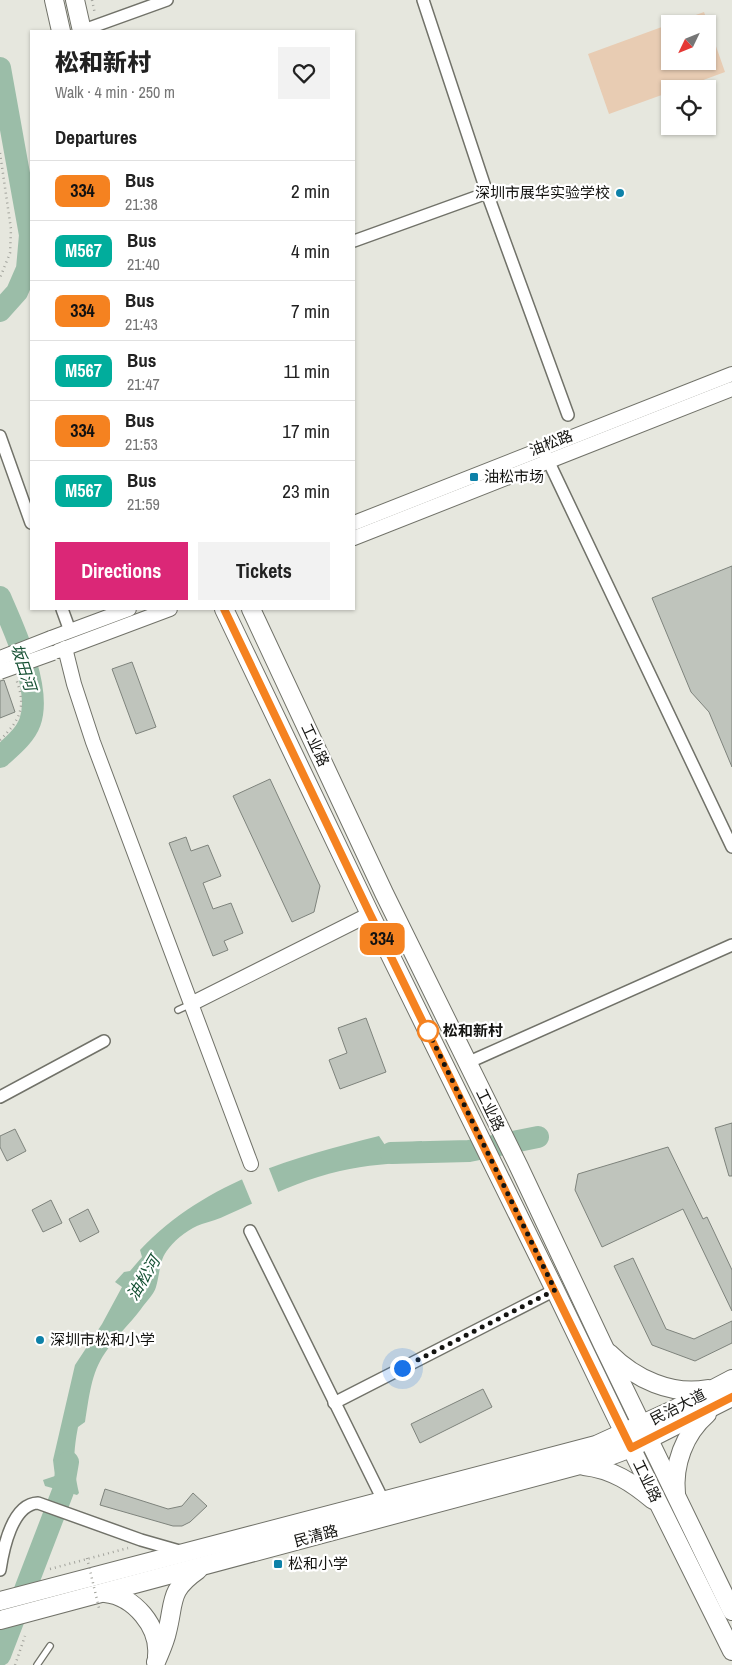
<!DOCTYPE html>
<meta charset="utf-8">
<style>
:root{--surface:#fff;--page:#f2f2f2;--text:#222;--muted:#767676;--line:#e0e0e0;--accent:#db2777}
body{margin:0;font-family:"Archivo Narrow","Noto Sans SC",sans-serif;background:var(--page);color:var(--text);height:100vh;display:flex;flex-direction:column;font-size:19px;white-space:nowrap}
*{box-sizing:border-box;margin:0}
p{font-size:16px;color:var(--muted)}
.icon{flex:none;width:28px;height:28px;fill:none;stroke:currentColor;stroke-width:2;stroke-linecap:round;stroke-linejoin:round}
.map{position:relative;flex:1;overflow:hidden}
.sheet{position:absolute;left:30px;top:30px;width:325px;height:580px;display:flex;flex-direction:column;background:var(--surface);border-radius:0px;box-shadow:0 1px 4px #0004}
.sheet>*{flex:none}
.badge{padding:0 10px;border-radius:8px;font-size:18px;line-height:32px}
.needle{width:32px;rotate:227deg}
.buttons{position:absolute;left:661px;top:15px;display:grid;gap:10px}
.buttons a{display:grid;place-items:center;width:55px;height:55px;border-radius:0px;background:var(--surface);box-shadow:0 1px 4px #0004;font-size:25px}
.you{position:absolute;width:25px;height:25px;margin:-12px;border:4px solid #fff;border-radius:50%;background:#1a73e8;box-shadow:0 0 0 8px #1a73e833}
.map>.badge{position:absolute;translate:-50% -50%;box-shadow:0 0 0 2px #fff}
h2{padding:0 25px;font-size:19px;line-height:45px}
.round{display:grid;place-items:center;flex:none;width:52px;height:52px;border-radius:0px;background:var(--page)}
.head{display:flex;align-items:center;justify-content:space-between;height:85px;padding:0 25px}
h1{font-size:24px;font-weight:800;line-height:38px}
.cta{display:flex;gap:10px;margin-top:auto;padding:10px 25px}
.cta a{flex:1;height:58px;border-radius:0px;background:var(--accent);color:#fff;font-size:20px;font-weight:800;line-height:58px;text-align:center}
.cta a+a{background:var(--page);color:var(--text)}
ul{padding:0;list-style:none}
li{display:flex;align-items:center;gap:15px;height:60px;padding:0 25px;border-top:1px solid var(--line)}
li div{flex:1}
li b{display:block;font-size:19px}
li em{font-style:normal}
li .badge{min-width:55px;font-weight:700;text-align:center}
.map>svg:first-child{display:block}
</style>
<div class="map">
<svg width="732" height="1665" viewBox="0 0 732 1665">
<rect width="100%" height="100%" fill="#e6e7de"/>
<polygon fill="#e8ccb3" points="704,12 725,72 679,89 670,89 670,92 609,114 588,54 670,24 670,61 708,61 708,24 671,24"/>
<g fill="#9bbda8">
<path d="M379,1136L385,1145L422,1141L420,1162C393,1163 366,1165 340,1171C301,1180 264,1198 227,1215C219,1219 211,1221 202,1224C190,1228 177,1238 169,1248C159,1259 160,1274 156,1287C154,1294 146,1302 141,1309C130,1324 115,1337 105,1353C91,1373 89,1398 85,1422L78,1427C73,1453 73,1467 79,1493L77,1495L45,1486L43,1480L55,1476L53,1460L75,1365L102,1324L122,1287L115,1282L124,1272L130,1271L142,1257L140,1250C204,1182 291,1158 379,1136Z"/>
<polygon points="9,1646 2,1665 0,1665 0,1648"/>
</g>
<polygon fill="#e6e7de" points="268,1166 279,1194 253,1206 241,1177"/>
<g fill="none" stroke-linecap="round" stroke-linejoin="round">
<g stroke="#9bbda8" stroke-width="22">
<polyline points="0,68 30,235 27,269 17,292 0,311"/>
<path d="M0,597C14,629 42,689 30,722C25,736 11,747 0,757"/>
<polyline points="391,1153 469,1151 538,1137"/>
<polyline points="0,1655 63,1491 68,1462"/>
</g>
</g>
<g fill="#bfc4bc" stroke="#7e837c">
<polygon points="732,566 732,767 709,712 691,692 652,598"/>
<polygon points="132,662 156,727 136,734 112,669"/>
<polygon points="4,680 15,712 0,718 0,681"/>
<polygon points="270,779 320,886 314,912 292,922 233,796"/>
<polygon points="186,837 191,851 208,845 221,876 203,883 213,909 231,903 243,933 224,941 228,950 213,956 169,843"/>
<polygon points="366,1018 386,1072 340,1089 329,1060 347,1053 338,1028"/>
<polygon points="732,1123 732,1176 729,1176 715,1128"/>
<polygon points="15,1129 26,1151 7,1161 0,1147 0,1136"/>
<polygon points="668,1147 703,1219 707,1217 732,1270 732,1311 683,1209 602,1247 575,1190 578,1174"/>
<polygon points="51,1200 62,1223 43,1232 32,1210"/>
<polygon points="88,1209 99,1232 80,1242 69,1219"/>
<polygon points="633,1258 666,1329 694,1339 732,1321 732,1343 695,1361 652,1345 614,1266"/>
<polygon points="483,1389 492,1407 420,1443 411,1424"/>
<polygon points="105,1489 168,1509 182,1506 193,1493 207,1506 190,1522 182,1526 173,1526 100,1505"/>
</g>
<g fill="none" stroke-linecap="round" stroke-linejoin="round">
<defs>
<g id="service">
<polyline points="178,1010 191,1004"/>
<polyline points="37,1665 50,1646"/>
</g>
<g id="minor">
<polyline points="423,0 487,193 568,415"/>
<polyline points="81,31 167,0"/>
<polyline points="354,241 487,193"/>
<polyline points="0,436 31,523"/>
<polyline points="545,454 732,847"/>
<polyline points="62,609 70,631"/>
<polyline points="467,1063 732,945"/>
<polyline points="0,1097 104,1041"/>
<polyline points="250,1231 383,1500"/>
<polyline points="334,1403 555,1290"/>
<path d="M0,1570C3,1550 12,1504 38,1503L141,1540L183,1552"/>
</g>
<g id="tertiary">
<polyline points="354,523 732,374"/>
<polyline points="354,538 732,389"/>
<polyline points="51,638 129,609"/>
<polyline points="65,648 74,684 93,742 251,1164"/>
<polyline points="58,651 170,609"/>
<polyline points="191,1004 370,914"/>
</g>
<g id="primary">
<polyline points="54,0 61,31"/>
<polyline points="75,0 82,31"/>
<polyline points="224,609 370,914 555,1290 639,1464 732,1651"/>
<polyline points="251,609 384,893 519,1167 602,1343 732,1611"/>
<path d="M609,1353C635,1379 672,1396 708,1389"/>
<path d="M584,1466C612,1469 633,1483 653,1500"/>
<path d="M676,1494C673,1465 684,1434 707,1414"/>
<path d="M105,1593C134,1596 160,1627 157,1656"/>
<polyline points="0,1601 596,1445 675,1409 732,1379"/>
<polyline points="0,1620 602,1459 631,1448 732,1397"/>
<path d="M156,1662C160,1652 165,1642 167,1632C175,1601 168,1591 198,1570"/>
</g>
</defs>
<use href="#service" stroke="#717269" stroke-width="8"/>
<use href="#minor" stroke="#717269" stroke-width="14"/>
<use href="#tertiary" stroke="#717269" stroke-width="16"/>
<use href="#primary" stroke="#717269" stroke-width="20"/>
<g stroke="#a2a39c" stroke-width="2.5" stroke-dasharray="1 4" stroke-linecap="butt">
<polyline points="92,0 95,14"/>
<polyline points="0,153 11,229 10,253 0,278"/>
<path d="M0,740C20,720 27,707 16,679"/>
<polyline points="50,1569 128,1548"/>
<polyline points="15,1665 25,1636"/>
</g>
<use href="#service" stroke="#fff" stroke-width="5.5"/>
<use href="#minor" stroke="#fff" stroke-width="11"/>
<use href="#tertiary" stroke="#fff" stroke-width="14"/>
<use href="#primary" stroke="#fff" stroke-width="18"/>
<defs>
<g id="tertiary-bridge">
<polyline points="0,658 51,638"/>
<polyline points="0,672 53,653"/>
</g>
</defs>
<use href="#tertiary-bridge" stroke="#717269" stroke-width="16" stroke-linecap="butt"/>
<polyline stroke="#a2a39c" stroke-width="2.5" stroke-dasharray="1 4" stroke-linecap="butt" points="87,1558 99,1608"/>
<use href="#tertiary-bridge" stroke="#fff" stroke-width="14"/>
</g>
<g fill="none" stroke-linecap="round" stroke-linejoin="round">
<defs>
<polyline id="line" points="224,609 370,914 631,1448 732,1397"/>
</defs>
<use href="#line" stroke="#fff" stroke-width="11"/>
<use href="#line" stroke="#f58220" stroke-width="8"/>
<polyline stroke="#141411" stroke-width="5" stroke-dasharray="0 9" points="402,1368 555,1290 428,1031"/>
</g>
<g fill="#0d81a8" stroke="#fff" stroke-width="2">
<circle cx="620" cy="193" r="5"/>
<rect x="469" y="472" width="10" height="10" rx="2.5"/>
<circle cx="40" cy="1340" r="5"/>
<rect x="273" y="1559" width="10" height="10" rx="2.5"/>
</g>
<circle fill="#fff" stroke="#f58220" stroke-width="2.5" cx="428" cy="1031" r="10"/>
<g text-anchor="middle" stroke-width="4.5" stroke-linejoin="round" paint-order="stroke">
<g font-size="15" fill="#141411" stroke="#fff" text-anchor="start">
<text x="610" y="198" text-anchor="end">深圳市展华实验学校</text>
<text x="484" y="482">油松市场</text>
<text x="50" y="1345">深圳市松和小学</text>
<text x="288" y="1569">松和小学</text>
</g>
<g font-size="15" fill="#141411" stroke="#fff">
<text transform="translate(551 443) rotate(-21)" y="5">油松路</text>
<text transform="translate(315 745) rotate(65)" y="5">工业路</text>
<text transform="translate(490 1110) rotate(64)" y="5">工业路</text>
<text transform="translate(678 1407) rotate(-27)" y="5">民治大道</text>
<text transform="translate(647 1481) rotate(64)" y="5">工业路</text>
<text transform="translate(316 1536) rotate(-15)" y="5">民清路</text>
</g>
<g font-size="15" font-weight="bold" fill="#141411" stroke="#fff" text-anchor="start">
<text x="443" y="1036">松和新村</text>
</g>
<g font-size="16" font-style="italic" fill="#155033" stroke="#fff">
<text transform="translate(24 667) rotate(72)" y="6">坂田河</text>
<text transform="translate(143 1278) rotate(-59)" y="6">油松河</text>
</g>
</g>
</svg>
<div class="buttons">
<a><svg class="needle" viewBox="-14 -14 28 28"><path d="M0-13l5 13h-10z" fill="#e53935"/><path d="M0 13l5-13h-10z" fill="#767676"/></svg></a>
<a><svg class="icon" aria-label="locate" viewBox="0 0 24 24"><circle cx="12" cy="12" r="6"/><path d="M12 2v4M12 18v4M2 12h4M18 12h4"/></svg></a>
</div>
<div class="you" style="left:402px;top:1368px"></div>
<b class="badge" style="left:382px;top:939px;background:#f58220;color:#111">334</b>
<section class="sheet">
<div class="head"><div><h1>松和新村</h1><p>Walk · 4 min · 250 m</p></div><a class="round"><svg class="icon" aria-label="heart" viewBox="0 0 24 24"><path d="M12 20l-8-8c-3-5 5-10 8-4 3-6 11-1 8 4z"/></svg></a></div>
<h2>Departures</h2>
<ul>
<li><span class="badge" style="background:#f58220;color:#111">334</span><div><b>Bus</b><p>21:38</p></div><em>2 min</em></li>
<li><span class="badge" style="background:#01ad9c;color:#fff">M567</span><div><b>Bus</b><p>21:40</p></div><em>4 min</em></li>
<li><span class="badge" style="background:#f58220;color:#111">334</span><div><b>Bus</b><p>21:43</p></div><em>7 min</em></li>
<li><span class="badge" style="background:#01ad9c;color:#fff">M567</span><div><b>Bus</b><p>21:47</p></div><em>11 min</em></li>
<li><span class="badge" style="background:#f58220;color:#111">334</span><div><b>Bus</b><p>21:53</p></div><em>17 min</em></li>
<li><span class="badge" style="background:#01ad9c;color:#fff">M567</span><div><b>Bus</b><p>21:59</p></div><em>23 min</em></li>
</ul>
<div class="cta"><a>Directions</a><a>Tickets</a></div>
</section>
</div>
